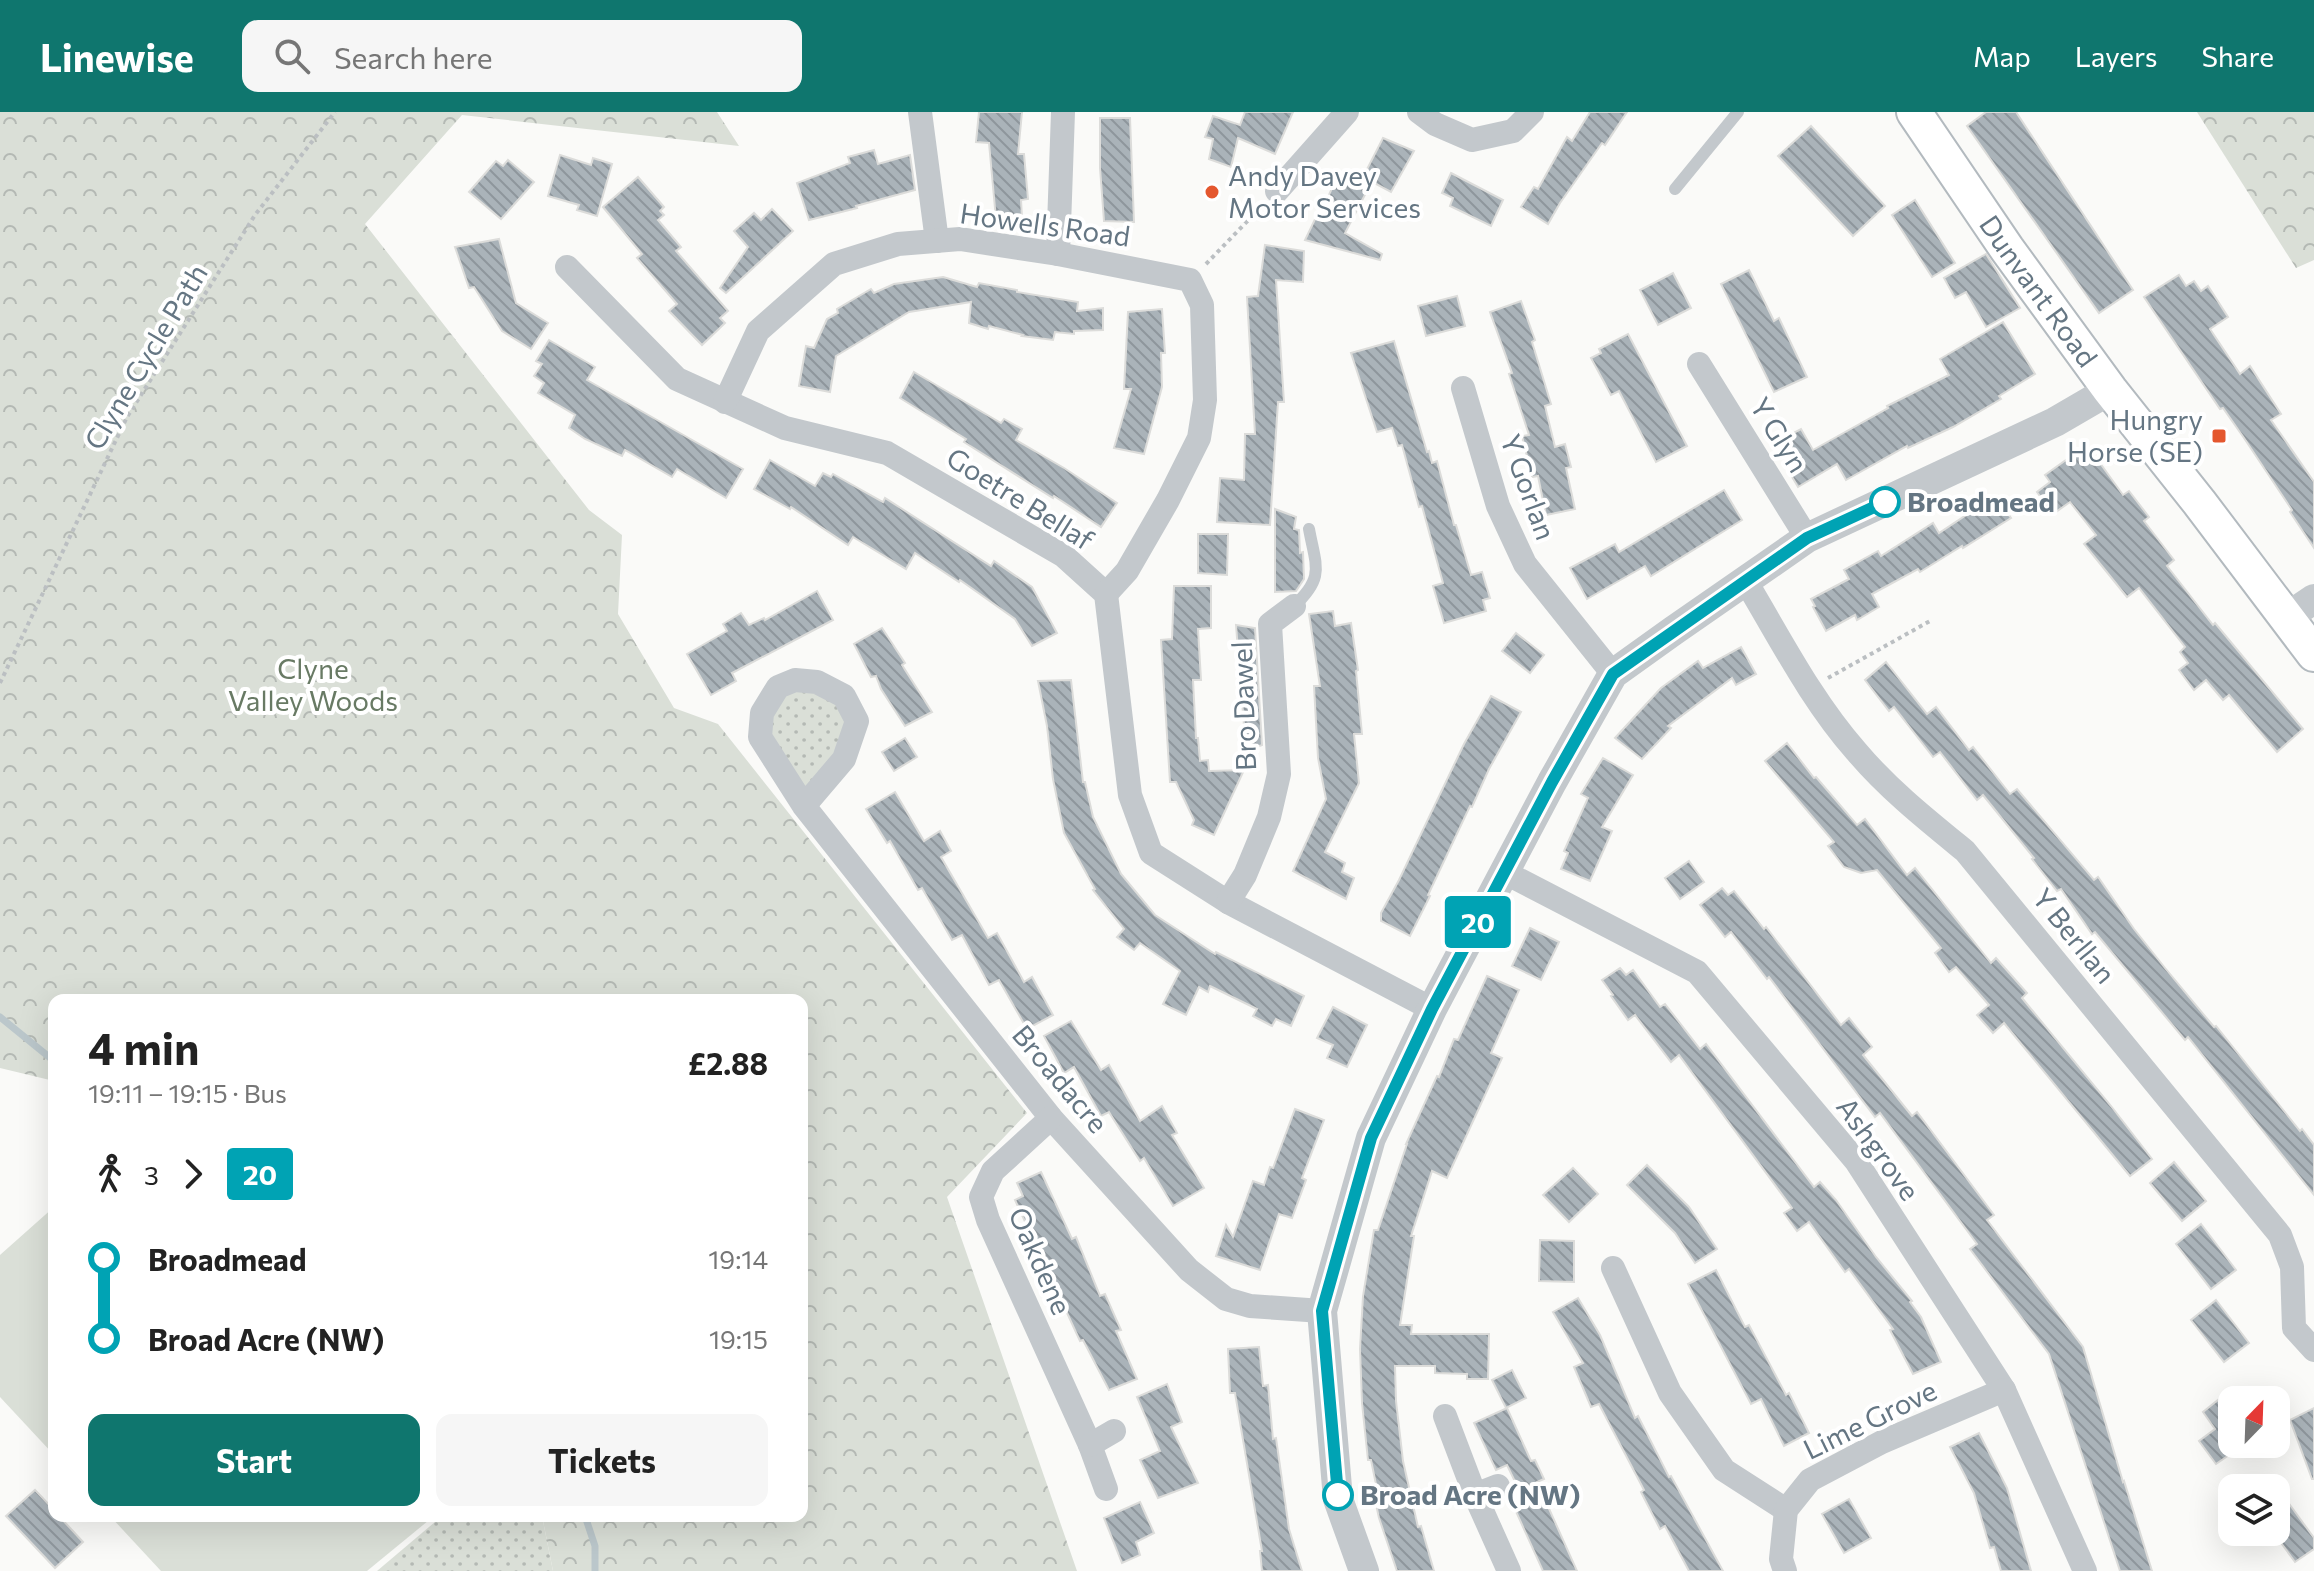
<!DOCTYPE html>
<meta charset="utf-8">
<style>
:root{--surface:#fff;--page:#f6f6f6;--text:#222;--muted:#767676;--accent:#0f766e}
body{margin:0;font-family:Commissioner,sans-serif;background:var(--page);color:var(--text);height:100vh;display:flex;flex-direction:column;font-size:30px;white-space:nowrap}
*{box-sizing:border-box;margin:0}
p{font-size:26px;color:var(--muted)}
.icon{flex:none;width:44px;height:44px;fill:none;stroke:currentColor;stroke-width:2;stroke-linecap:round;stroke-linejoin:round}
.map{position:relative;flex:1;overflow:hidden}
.details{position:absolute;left:48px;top:882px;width:760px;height:528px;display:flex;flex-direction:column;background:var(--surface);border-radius:16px;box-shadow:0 8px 32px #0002}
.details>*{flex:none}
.badge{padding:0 16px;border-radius:6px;font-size:28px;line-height:52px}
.needle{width:52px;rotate:23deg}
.controls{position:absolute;left:2218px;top:1274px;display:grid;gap:16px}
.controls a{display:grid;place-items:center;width:72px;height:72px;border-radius:16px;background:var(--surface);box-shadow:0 8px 32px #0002;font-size:40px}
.map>.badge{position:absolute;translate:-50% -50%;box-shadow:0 0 0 4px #fff}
.legs{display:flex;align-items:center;gap:12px;height:88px;padding:0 40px;font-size:26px}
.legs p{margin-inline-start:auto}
.headline{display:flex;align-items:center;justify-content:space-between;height:136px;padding:0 40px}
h1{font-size:44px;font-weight:700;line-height:60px}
.primary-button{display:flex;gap:16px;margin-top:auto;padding:16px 40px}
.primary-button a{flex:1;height:92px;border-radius:16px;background:var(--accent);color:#fff;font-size:32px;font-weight:700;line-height:92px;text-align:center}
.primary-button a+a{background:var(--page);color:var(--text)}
ul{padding:0 40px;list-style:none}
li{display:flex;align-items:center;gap:28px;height:80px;font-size:30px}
li i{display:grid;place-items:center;width:12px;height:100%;margin:0 10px;background:currentColor}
li i::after{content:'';width:20px;height:20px;margin:-10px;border:6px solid;border-radius:50%;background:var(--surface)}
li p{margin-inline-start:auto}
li:first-child i{background:linear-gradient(#0000 50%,currentColor 0)}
li:last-child i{background:linear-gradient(currentColor 50%,#0000 0)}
header{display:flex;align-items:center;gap:48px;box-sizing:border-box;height:112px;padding:0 40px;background:var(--accent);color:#fff}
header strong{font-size:38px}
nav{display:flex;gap:44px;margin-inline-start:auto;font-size:28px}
.search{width:560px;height:72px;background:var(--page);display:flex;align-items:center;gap:20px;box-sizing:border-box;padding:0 28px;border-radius:16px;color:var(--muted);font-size:30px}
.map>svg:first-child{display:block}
</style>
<header>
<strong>Linewise</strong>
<div class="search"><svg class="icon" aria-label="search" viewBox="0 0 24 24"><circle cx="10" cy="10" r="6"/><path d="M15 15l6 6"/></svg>Search here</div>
<nav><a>Map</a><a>Layers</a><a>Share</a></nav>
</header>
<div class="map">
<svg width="2314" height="1459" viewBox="0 0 2314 1459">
<defs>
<pattern id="grass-dots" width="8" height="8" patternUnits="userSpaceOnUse" patternTransform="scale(2)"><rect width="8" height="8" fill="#dadfd7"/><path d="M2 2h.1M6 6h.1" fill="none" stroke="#b4b9b4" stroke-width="1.8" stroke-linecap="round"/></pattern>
<pattern id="forest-crowns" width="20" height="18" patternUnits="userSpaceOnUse" patternTransform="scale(2)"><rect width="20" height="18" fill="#dadfd7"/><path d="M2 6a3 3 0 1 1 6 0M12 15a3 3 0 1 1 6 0" fill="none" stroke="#b4b9b4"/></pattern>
<pattern id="building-back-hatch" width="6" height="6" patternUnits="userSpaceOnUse" patternTransform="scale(2)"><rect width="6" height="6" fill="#aab3b9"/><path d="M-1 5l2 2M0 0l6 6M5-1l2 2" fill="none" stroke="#8e969c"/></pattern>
</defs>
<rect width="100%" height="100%" fill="#fafaf8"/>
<g fill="url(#grass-dots)">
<polygon points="817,570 857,609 804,694 762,601 778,575"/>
<polygon points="442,1404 542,1404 553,1459 377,1459"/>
</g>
<g fill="url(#forest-crowns)">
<polygon points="0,0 717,0 739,34 462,3 365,112 589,398 622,423 618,502 674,596 718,612 1027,1001 947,1085 1077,1459 553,1459 542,1404 802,1404 802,888 54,888 54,969 0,956"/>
<polygon points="2197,0 2314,0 2314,148 2296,156"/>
</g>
<g fill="#dadfd7">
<polygon points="54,1095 54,1343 0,1285 0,1143"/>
<polygon points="110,1404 434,1404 367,1459 161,1459"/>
</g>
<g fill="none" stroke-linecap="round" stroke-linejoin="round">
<g stroke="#bbc7cb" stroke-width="7">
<polyline points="0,905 54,949"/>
<polyline points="585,1404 595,1434 595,1459"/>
</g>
</g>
<g fill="url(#building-back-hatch)" stroke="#dcdcda" stroke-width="2">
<polygon points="979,0 1022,0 1018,42 1024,42 1028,87 1021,88 1022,105 996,107 989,31 976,30"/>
<polygon points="1245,0 1293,0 1275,42 1238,26 1231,55 1209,47 1213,27 1205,25 1213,4 1240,13"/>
<polygon points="1590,0 1627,0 1605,33 1602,31 1560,91 1548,112 1521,95 1534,75 1538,77 1567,25 1572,29"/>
<polygon points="1986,0 2016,0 2133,178 2099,201 1967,14"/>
<polygon points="1100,6 1130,6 1134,110 1104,109 1100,56"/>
<polygon points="1811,14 1885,94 1853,124 1778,44"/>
<polygon points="1383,26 1414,39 1391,80 1363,65"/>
<polygon points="874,38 878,52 910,43 915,78 856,94 857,96 809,108 797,71 850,51 848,45"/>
<polygon points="560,43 591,53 593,46 612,52 597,104 577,98 579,93 548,84"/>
<polygon points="508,48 534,70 501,107 469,80 496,49 503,54"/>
<polygon points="1451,61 1503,88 1491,114 1450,94 1453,86 1442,81"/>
<polygon points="638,65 664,95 660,99 664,103 658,108 681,135 676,139 728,199 720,206 725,211 702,233 669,199 677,192 637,146 642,142 603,95"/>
<polygon points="1336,67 1349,67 1368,77 1345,121 1382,142 1380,148 1305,128 1319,99 1321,101"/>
<polygon points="1915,88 1955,151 1932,165 1892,103"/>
<polygon points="772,97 793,119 726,181 720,176 748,135 734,119 754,101 761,108"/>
<polygon points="499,127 516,191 548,211 531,237 502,219 474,175 469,176 455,135"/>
<polygon points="1265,133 1304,139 1303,170 1276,168 1284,290 1278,290 1270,413 1217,410 1220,366 1244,368 1245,322 1255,322 1247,185 1258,184"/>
<polygon points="1986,142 2020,196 1986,215 1966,180 1955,186 1944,166"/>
<polygon points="1749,158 1774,209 1779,206 1807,265 1774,280 1721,172"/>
<polygon points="1673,161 1691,196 1658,213 1640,178"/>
<polygon points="2179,163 2186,174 2194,169 2201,179 2208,174 2228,205 2210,217 2240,262 2250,254 2281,302 2271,308 2314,370 2314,436 2290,400 2292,398 2244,326 2223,296 2220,297 2144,185"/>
<polygon points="943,165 977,175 979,171 1017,178 1017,180 1078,190 1077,199 1103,196 1103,218 1074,219 1074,222 1055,220 1053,228 1022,224 1023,223 989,214 988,217 969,211 971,190 909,200 836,244 830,280 799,274 806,234 814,236 827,207 838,201 837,197 871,177 874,181 894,172"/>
<polygon points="1457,184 1465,214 1426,224 1418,194"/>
<polygon points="1521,189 1535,228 1532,230 1551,292 1545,294 1555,335 1565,332 1571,355 1566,356 1575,397 1546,403 1538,364 1532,365 1522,324 1529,323 1509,262 1512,261 1490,200"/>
<polygon points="1162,197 1165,241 1161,241 1162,275 1144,342 1114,336 1131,277 1124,277 1128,200"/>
<polygon points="2003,210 2035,262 1999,284 2001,287 1953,315 1908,336 1907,334 1846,368 1837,352 1798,375 1788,358 1795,354 1780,328 1801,317 1813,338 1888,296 1887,294 1949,263 1940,247"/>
<polygon points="1628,222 1687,334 1656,350 1619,279 1611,283 1591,246 1601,241 1599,237"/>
<polygon points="549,228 595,255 587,268 743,357 726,386 677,357 672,365 625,338 622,344 585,327 569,316 575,303 538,281 544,271 534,264 542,252 536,249"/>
<polygon points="1394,229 1427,340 1429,339 1432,351 1437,349 1454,413 1456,413 1471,463 1482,460 1490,486 1483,488 1486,499 1444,511 1433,474 1443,471 1422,394 1419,395 1402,333 1398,334 1392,316 1377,320 1351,241"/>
<polygon points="914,260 1001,311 1004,307 1022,317 1016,328 1064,356 1117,391 1101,415 1054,384 1053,386 964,330 966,327 900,286"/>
<polygon points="2087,333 2123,383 2129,379 2149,405 2144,409 2174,448 2167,454 2213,513 2215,511 2303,617 2277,640 2229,583 2223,588 2206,568 2194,578 2179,558 2188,551 2180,540 2185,535 2139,476 2127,485 2084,432 2096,423 2070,390 2053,402 2037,380 2050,370 2045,363"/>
<polygon points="770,348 815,374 823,361 831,365 833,362 883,390 885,386 991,454 994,449 1032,475 1057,521 1032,534 1015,507 960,468 959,470 915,441 906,457 853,425 848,433 791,395 790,397 754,377"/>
<polygon points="1724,378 1742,408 1651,464 1645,454 1587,487 1570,456 1615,432 1619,440"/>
<polygon points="1995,384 2011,406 1963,436 1962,434 1920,460 1918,457 1872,482 1879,495 1857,508 1855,503 1826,519 1813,495 1815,494 1811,487 1849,467 1844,458 1878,439 1881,444 1933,411 1939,421"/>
<polygon points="1275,397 1296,405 1294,417 1299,418 1300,441 1303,440 1304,467 1296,479 1275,480"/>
<polygon points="1198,422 1228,422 1227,463 1198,461"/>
<polygon points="1174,474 1211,474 1211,516 1198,517 1201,568 1193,568 1196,626 1198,626 1200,649 1208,648 1209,659 1244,658 1214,723 1192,713 1194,708 1176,670 1170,670 1161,528 1172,527"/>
<polygon points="817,479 833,508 732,561 736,569 711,583 687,542 727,519 723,512 741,501 749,513 764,506 765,508"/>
<polygon points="1333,499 1335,514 1351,511 1358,558 1356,559 1362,622 1354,622 1359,671 1325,740 1345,751 1342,760 1354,766 1346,787 1293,759 1326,687 1318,646 1314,574 1320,574 1309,502"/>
<polygon points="1236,513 1255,516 1262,633 1246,639"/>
<polygon points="882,516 905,551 902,553 932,600 905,614 881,577 876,564 871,565 854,532"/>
<polygon points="1516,521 1544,543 1530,561 1502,539"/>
<polygon points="1741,535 1756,562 1736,573 1732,566 1668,614 1671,616 1642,647 1615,626 1661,576 1698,549 1703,556"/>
<polygon points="1886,550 1927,602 1936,595 1969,638 1973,635 2010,682 2017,677 2094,768 2098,765 2134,817 2165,856 2214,915 2216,914 2300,1019 2302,1017 2314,1033 2314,1083 2188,925 2185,928 2095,820 2092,822 2061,777 2057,779 2032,747 2034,746 1983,683 1977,688 1940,640 1933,645 1894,595 1889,599 1865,568"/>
<polygon points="1071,568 1083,670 1085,670 1093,705 1121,762 1155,803 1215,842 1216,840 1304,884 1291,914 1276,907 1272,914 1253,904 1257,897 1210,874 1208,880 1199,875 1186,903 1163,892 1180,859 1140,831 1134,838 1117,825 1124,817 1093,778 1095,777 1064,721 1053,667 1047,614 1038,569"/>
<polygon points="1491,584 1521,600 1489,657 1472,695 1470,694 1428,783 1430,784 1410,824 1381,809 1381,801 1399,768 1464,632"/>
<polygon points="905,626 917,645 894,659 882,640"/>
<polygon points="1787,631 1814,666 1816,665 1857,713 1865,707 1907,763 1915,756 1991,851 1996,846 2027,881 2022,886 2111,994 2152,1047 2130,1064 2004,911 1993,921 1977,903 1989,893 1956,855 1949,860 1935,841 1941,836 1877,758 1861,761 1844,755 1828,734 1834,730 1765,649"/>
<polygon points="1603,646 1633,663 1602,715 1612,719 1590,769 1561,757 1568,741 1564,739 1588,686 1581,682"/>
<polygon points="895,680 924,729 940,719 951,739 941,745 988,826 997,821 1024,870 1032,865 1053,903 1027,917 999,868 989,873 962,823 952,828 922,776 918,778 890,729 887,731 866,697"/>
<polygon points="1689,749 1704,770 1680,787 1665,766"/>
<polygon points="1722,776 1728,783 1734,779 1764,817 1766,815 1841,913 1849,906 1872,935 1863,943 1912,1004 1917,1000 1994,1103 1987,1108 2083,1235 2123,1370 2124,1369 2152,1459 2120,1459 2049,1242 1970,1137 1977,1132 1880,1001 1875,1005 1769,865 1767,867 1731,820 1725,825 1700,793"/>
<polygon points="1530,816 1559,830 1541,868 1512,854"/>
<polygon points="1620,856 1626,863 1633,858 1660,895 1665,892 1700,937 1706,932 1814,1075 1820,1070 1836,1088 1876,1145 1912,1189 1910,1190 1921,1205 1941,1250 1913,1262 1890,1218 1893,1217 1849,1157 1845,1160 1809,1110 1797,1119 1784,1101 1792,1096 1679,943 1671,950 1635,903 1628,908 1611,884 1613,883 1602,868"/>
<polygon points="1487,864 1519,878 1491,941 1502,946 1447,1066 1432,1059 1411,1124 1414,1124 1400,1213 1412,1213 1411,1222 1489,1222 1488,1267 1467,1267 1467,1262 1435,1261 1435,1254 1395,1254 1396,1289 1403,1349 1418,1415 1421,1414 1434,1459 1397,1459 1379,1406 1374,1383 1378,1382 1371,1348 1368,1348 1362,1291 1360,1237 1363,1184 1374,1118 1378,1118 1407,1032 1406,1032 1437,964 1439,965 1454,927 1458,928"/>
<polygon points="1333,895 1367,913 1347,955 1327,946 1333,933 1317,926"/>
<polygon points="1071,909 1101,958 1109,953 1140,1009 1162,994 1177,1021 1172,1023 1204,1076 1173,1094 1144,1046 1140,1049 1109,1000 1101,1004 1074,955 1064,961 1044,924"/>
<polygon points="1295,997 1324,1008 1302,1066 1306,1068 1292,1106 1279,1102 1260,1158 1216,1144 1226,1113 1233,1125 1253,1069 1264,1073 1270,1055 1273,1056"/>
<polygon points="2174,1050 2206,1089 2182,1109 2150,1071"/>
<polygon points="1647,1053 1689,1095 1717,1137 1695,1151 1675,1121 1627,1073"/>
<polygon points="1573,1056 1598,1082 1569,1110 1543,1083"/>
<polygon points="1041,1060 1072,1127 1076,1125 1100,1184 1105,1182 1121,1218 1116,1219 1137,1267 1109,1278 1083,1228 1080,1229 1015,1088 1023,1084 1017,1071"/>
<polygon points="2201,1112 2236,1158 2211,1177 2176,1132"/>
<polygon points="1540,1128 1574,1129 1574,1170 1539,1169"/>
<polygon points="1716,1158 1745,1215 1749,1213 1786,1283 1789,1281 1809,1321 1784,1334 1761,1287 1751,1292 1688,1172"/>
<polygon points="1578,1186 1600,1223 1635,1306 1638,1304 1669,1365 1671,1364 1723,1459 1689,1459 1665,1414 1660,1417 1641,1380 1644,1378 1599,1292 1591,1295 1574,1255 1583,1251 1553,1200"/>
<polygon points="2216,1188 2249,1231 2224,1250 2191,1208"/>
<polygon points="1259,1235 1263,1274 1268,1273 1273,1327 1276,1326 1289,1417 1302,1459 1262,1459 1260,1439 1262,1439 1235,1281 1230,1281 1228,1237"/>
<polygon points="1512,1258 1526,1286 1506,1296 1492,1268"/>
<polygon points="1167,1272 1182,1310 1171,1315 1198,1371 1158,1386 1140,1348 1160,1339 1137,1285"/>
<polygon points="2218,1288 2232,1304 2232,1341 2216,1352 2199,1329 2215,1317 2203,1300"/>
<polygon points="1507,1296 1531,1349 1535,1348 1544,1367 1537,1370 1577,1459 1543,1459 1514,1395 1525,1390 1507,1353 1496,1358 1474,1311"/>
<polygon points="2314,1296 2314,1367 2312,1367 2290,1308"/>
<polygon points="1979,1321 2007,1376 2031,1459 2001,1459 1994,1435 1990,1436 1974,1381 1950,1335"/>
<polygon points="35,1378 54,1398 54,1404 59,1404 83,1430 55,1456 6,1404"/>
<polygon points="1849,1387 1871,1426 1844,1441 1822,1402"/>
<polygon points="1140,1390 1154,1421 1136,1430 1140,1443 1122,1451 1104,1406"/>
<polygon points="2290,1393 2314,1426 2314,1437 2295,1450 2276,1424 2276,1403"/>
</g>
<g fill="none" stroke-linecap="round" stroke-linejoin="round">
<defs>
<g id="secondary">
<path id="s1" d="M1914,0L2007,137L2110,278L2199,390L2314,542"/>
</g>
</defs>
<use href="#secondary" stroke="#b3babf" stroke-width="38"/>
<g stroke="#bbbfc2" stroke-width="4" stroke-dasharray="4 4" stroke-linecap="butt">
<polyline points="1206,152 1261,95"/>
<polyline points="1828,566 1930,509"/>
<polyline points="0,571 127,305 255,103 335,0"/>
</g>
<g stroke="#c3c8cc" stroke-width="12">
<polyline points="1675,77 1738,0"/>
<path d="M1294,494C1325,465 1316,455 1309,417"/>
</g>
<g stroke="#c3c8cc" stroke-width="24">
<polyline points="920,0 937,129"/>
<polyline points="1419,0 1435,12 1472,28 1513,19 1532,0"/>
<polyline points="1277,79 1347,0"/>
<polyline points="1058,142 1063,0"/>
<polyline points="567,155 677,267 785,316 887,341 1064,444 1106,482 1130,683 1151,741 1228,790 1432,897"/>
<polyline points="1699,252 1807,426"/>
<polyline points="1463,276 1498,394 1525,452 1613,562"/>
<polyline points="725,290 758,219 834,152 898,132 960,127 1058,142 1190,168 1202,193 1205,288 1199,326 1168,388 1127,459 1106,482"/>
<path d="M1745,468C1780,526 1811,588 1856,639C1888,677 1927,708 1965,739L2280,1123L2292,1155L2294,1216L2314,1238"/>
<polyline points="804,694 844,647 857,609 844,584 817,570 795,568 778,575 762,601 760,625 804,694 1051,1006 1189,1158 1226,1187 1250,1194 1322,1199"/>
<polyline points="1504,760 1697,860 1856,1049 2004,1278 2085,1459"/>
<polyline points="1228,790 1245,763 1269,705 1279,662 1270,512 1294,494"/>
<polyline points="1051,1006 993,1059 981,1085 988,1108 1090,1333 1106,1377"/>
<polyline points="1613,1156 1670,1281 1724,1358 1786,1398"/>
<polyline points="1445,1304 1475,1383 1509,1459"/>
<polyline points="1090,1333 1114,1319"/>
<polyline points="1475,1383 1498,1374"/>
<polyline points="1785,1459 1781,1447 1786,1398 1810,1368 1882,1330 2004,1278"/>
</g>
<g stroke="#c3c8cc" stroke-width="30">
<polyline points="2287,505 2314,487"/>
<polyline points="1364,1459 1338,1387 1322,1199 1371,1026 1432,897 1552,670 1613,562 1673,519 1807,426 2055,310 2110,278"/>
</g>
<use href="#secondary" stroke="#fff" stroke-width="34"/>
</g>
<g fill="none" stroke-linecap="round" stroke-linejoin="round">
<defs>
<polyline id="line-1" points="1338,1383 1322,1199 1371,1026 1432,897 1552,670 1613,562 1807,426 1885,390"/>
</defs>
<use href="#line-1" stroke="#fff" stroke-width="18"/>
<use href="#line-1" stroke="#00a3b4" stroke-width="12"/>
</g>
<g fill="#e4572e" stroke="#fff" stroke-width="3">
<circle cx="1212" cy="80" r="8"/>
<rect x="2211" y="316" width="16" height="16" rx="4"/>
</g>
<g fill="#fff" stroke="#00a3b4" stroke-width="4">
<circle cx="1885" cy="390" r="14"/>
<circle cx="1338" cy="1383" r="14"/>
</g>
<g text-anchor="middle" stroke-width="8" stroke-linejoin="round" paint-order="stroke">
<g font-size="28" fill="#657683" stroke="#fff" text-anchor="start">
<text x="1228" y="74">Andy Davey<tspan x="1228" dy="32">Motor Services</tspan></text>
<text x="2203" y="318" text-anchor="end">Hungry<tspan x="2203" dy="32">Horse (SE)</tspan></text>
</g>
<g font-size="28" fill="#657683" stroke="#fff">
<text transform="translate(1045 113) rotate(8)" y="10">Howells Road</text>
<text dy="10" stroke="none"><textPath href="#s1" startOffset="218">Dunvant Road</textPath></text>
<text transform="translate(146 245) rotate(-59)" y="10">Clyne Cycle Path</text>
<text transform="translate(1779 323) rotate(58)" y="10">Y Glyn</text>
<text transform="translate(1528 375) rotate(70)" y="10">Y Gorlan</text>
<text transform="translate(1020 387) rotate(32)" y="10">Goetre Bellaf</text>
<text transform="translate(1244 594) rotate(-92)" y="10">Bro Dawel</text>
<text transform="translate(2074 824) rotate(51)" y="10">Y Berllan</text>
<text transform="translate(1060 967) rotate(50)" y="10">Broadacre</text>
<text transform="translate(1878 1037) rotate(54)" y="10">Ashgrove</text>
<text transform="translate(1040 1149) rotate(66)" y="10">Oakdene</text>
<text transform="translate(1870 1308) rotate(-26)" y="10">Lime Grove</text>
</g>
<g font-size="28" font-weight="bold" fill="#657683" stroke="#fff" text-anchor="start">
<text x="1907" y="400">Broadmead</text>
<text x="1360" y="1393">Broad Acre (NW)</text>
</g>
<g font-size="28" fill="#687a64" stroke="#fff">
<text x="313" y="567">Clyne<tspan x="313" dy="32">Valley Woods</tspan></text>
</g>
</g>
</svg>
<div class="controls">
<a><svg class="needle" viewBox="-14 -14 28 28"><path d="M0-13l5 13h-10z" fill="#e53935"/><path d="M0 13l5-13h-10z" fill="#767676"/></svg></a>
<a><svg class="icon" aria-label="layers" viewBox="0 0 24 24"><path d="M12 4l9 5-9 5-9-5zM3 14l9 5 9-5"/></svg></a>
</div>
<b class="badge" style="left:1478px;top:810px;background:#00a3b4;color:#fff">20</b>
<section class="details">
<div class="headline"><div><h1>4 min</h1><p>19:11 – 19:15 · Bus</p></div><b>£2.88</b></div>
<div class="legs"><svg class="icon" aria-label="walk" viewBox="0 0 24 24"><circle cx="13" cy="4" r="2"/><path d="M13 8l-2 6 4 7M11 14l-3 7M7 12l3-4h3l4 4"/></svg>3<svg class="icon" aria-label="forward" viewBox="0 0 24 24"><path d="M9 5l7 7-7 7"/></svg><b class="badge" style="background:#00a3b4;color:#fff">20</b></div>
<ul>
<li><i style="color:#00a3b4"></i><b>Broadmead</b><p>19:14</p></li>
<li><i style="color:#00a3b4"></i><b>Broad Acre (NW)</b><p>19:15</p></li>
</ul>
<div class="primary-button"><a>Start</a><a>Tickets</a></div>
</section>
</div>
